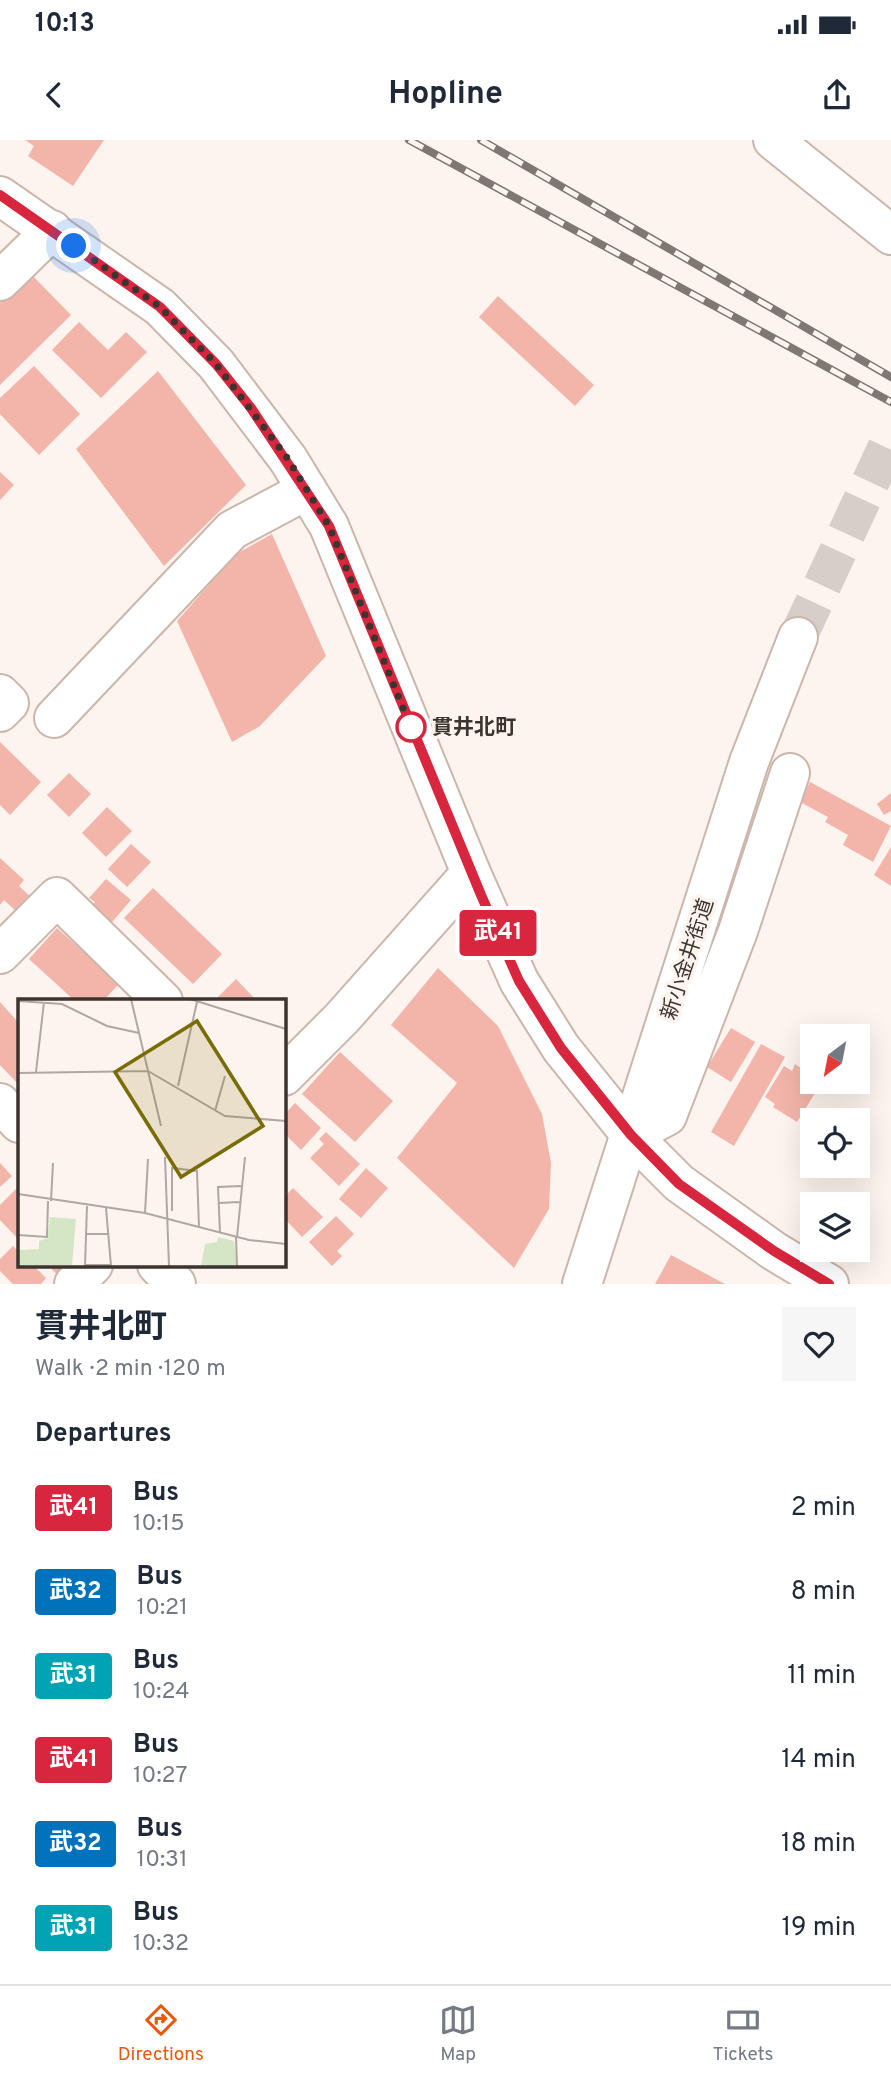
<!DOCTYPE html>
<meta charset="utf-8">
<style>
:root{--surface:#fff;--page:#f6f6f7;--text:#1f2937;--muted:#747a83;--line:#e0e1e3;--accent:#ea580c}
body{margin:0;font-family:Overpass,"Noto Sans JP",sans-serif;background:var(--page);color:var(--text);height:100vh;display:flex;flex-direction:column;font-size:26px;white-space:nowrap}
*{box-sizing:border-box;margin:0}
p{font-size:23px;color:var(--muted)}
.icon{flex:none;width:38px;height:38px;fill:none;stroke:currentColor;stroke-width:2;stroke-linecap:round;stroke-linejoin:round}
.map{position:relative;height:1144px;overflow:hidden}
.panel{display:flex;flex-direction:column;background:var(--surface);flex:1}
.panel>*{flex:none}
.badge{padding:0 14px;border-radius:5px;font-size:24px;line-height:46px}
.needle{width:46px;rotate:212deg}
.buttons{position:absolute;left:800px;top:884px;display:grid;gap:14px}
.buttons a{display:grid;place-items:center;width:70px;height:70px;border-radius:0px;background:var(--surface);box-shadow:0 7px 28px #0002;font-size:35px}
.you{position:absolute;width:35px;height:35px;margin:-18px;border:5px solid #fff;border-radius:50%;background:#1a73e8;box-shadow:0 0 0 10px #1a73e833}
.map>.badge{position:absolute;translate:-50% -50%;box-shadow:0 0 0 4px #fff}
h2{padding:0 35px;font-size:26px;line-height:63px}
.round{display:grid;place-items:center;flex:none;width:74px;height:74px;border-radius:0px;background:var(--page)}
.head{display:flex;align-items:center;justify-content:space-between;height:119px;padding:0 35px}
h1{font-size:33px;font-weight:700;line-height:52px}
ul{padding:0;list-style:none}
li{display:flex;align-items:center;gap:21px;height:84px;padding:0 35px}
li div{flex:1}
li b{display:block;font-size:26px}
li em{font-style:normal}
li .badge{min-width:77px;font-weight:700;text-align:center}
.status{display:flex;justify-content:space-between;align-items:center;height:49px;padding:0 35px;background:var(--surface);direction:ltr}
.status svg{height:19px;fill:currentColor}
header{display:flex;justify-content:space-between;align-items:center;height:91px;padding:0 35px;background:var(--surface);font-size:32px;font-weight:700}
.menu{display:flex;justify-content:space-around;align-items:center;height:98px;border-top:2px solid var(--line);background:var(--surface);font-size:19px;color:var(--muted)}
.menu a{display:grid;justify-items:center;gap:4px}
.menu .on{color:var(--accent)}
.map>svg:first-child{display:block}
</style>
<div class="status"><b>10:13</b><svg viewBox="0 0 49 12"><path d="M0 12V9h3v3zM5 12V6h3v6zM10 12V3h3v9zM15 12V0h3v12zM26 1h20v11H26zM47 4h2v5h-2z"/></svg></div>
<header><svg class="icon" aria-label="back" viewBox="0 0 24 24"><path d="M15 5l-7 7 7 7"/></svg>Hopline<svg class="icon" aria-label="share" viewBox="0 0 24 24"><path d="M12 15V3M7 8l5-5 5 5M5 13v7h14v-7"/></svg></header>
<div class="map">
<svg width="891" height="1144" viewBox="0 0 891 1144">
<rect width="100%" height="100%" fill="#fdf4ef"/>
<g fill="#f3b5a9">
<polygon points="25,0 104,0 73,46 28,16 34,6"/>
<polygon points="31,134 71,175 0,245 0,163"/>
<polygon points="498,156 594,245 575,266 479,177"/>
<polygon points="79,182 108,210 126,192 147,212 101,258 52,210"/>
<polygon points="34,226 80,274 39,315 0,274 0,258"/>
<polygon points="158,231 246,345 164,426 76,309"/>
<polygon points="0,332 14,345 0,360"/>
<polygon points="272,394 326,516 260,586 232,602 177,481 236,414"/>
<polygon points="0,602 41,642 10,675 0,665"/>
<polygon points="69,633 91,654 69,677 47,655"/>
<polygon points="810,642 891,686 873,722 843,705 848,695 825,682 828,677 800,662"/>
<polygon points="891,653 891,671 884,675 877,664"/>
<polygon points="107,667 132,691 106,717 82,693"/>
<polygon points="131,704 151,722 127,747 108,729"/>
<polygon points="891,707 891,746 874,735"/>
<polygon points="0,718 24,740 19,746 34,760 20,775 4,760 0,765"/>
<polygon points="106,739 131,760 106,789 87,772 95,762 89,758"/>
<polygon points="153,748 222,814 193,844 124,778"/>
<polygon points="57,788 119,844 103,861 75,861 29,819"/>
<polygon points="438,828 498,886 542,974 551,1023 549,1069 514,1128 397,1018 457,943 391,885"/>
<polygon points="236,839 257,861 214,861"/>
<polygon points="0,862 19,883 19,945 0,925"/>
<polygon points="731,888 755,902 731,942 707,927"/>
<polygon points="761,904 785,917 734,1006 711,992"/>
<polygon points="340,912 393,961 355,1002 302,954"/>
<polygon points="795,924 812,935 812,942 822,942 797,982 773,967 775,964 765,957 784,926 792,931"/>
<polygon points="295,963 321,988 301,1010 284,993 284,975"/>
<polygon points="326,992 360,1024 339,1046 310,1018 324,1004 319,999"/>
<polygon points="0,1023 12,1036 0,1047"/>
<polygon points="366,1028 388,1048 361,1078 339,1059"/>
<polygon points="19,1046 19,1100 0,1080 0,1065"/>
<polygon points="293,1048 323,1077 302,1097 284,1078 284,1057"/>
<polygon points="336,1076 354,1094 337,1111 342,1116 332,1126 309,1102"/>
<polygon points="13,1106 19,1112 19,1125 33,1125 46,1138 41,1144 13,1144 0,1131 0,1119"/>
<polygon points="671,1115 725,1144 655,1144"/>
<polygon points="48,1125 77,1125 61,1139"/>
</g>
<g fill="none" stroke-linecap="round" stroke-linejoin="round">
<polyline stroke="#d7cec9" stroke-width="38" stroke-dasharray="38 19" stroke-linecap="butt" points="798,497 891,298"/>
<defs>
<g id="minor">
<polyline points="773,0 891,95"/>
<polyline points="0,56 160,167 216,224 288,319 329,386 471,733 519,841 561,908 631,995 667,976 738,791 790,633"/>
<polyline points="0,141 52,90"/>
<polyline points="0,554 9,563 0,572"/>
<polyline points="54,578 232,390 307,350"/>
<polyline points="0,814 57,757 163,861"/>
<polyline points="284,936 342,878 471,733"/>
<polyline points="0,963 19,983"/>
<polyline points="157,1125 176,1144"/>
<polyline points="74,1144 93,1125"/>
</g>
<g id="major">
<polyline points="631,995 679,1043 774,1111 829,1144"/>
<polyline points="582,1144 749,622 798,497"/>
</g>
</defs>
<use href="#minor" stroke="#cbb6ab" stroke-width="42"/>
<use href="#major" stroke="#cbb6ab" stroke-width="42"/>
<use href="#minor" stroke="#fff" stroke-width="38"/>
<use href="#major" stroke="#fff" stroke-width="38"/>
<defs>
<g id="rail">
<polyline points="409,0 891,262"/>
<polyline points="481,0 891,237"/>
</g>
</defs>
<use href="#rail" stroke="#807772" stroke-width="8"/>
<use href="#rail" stroke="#fdf4ef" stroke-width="5" stroke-dasharray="16" stroke-linecap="butt"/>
</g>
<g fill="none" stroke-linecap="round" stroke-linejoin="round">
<defs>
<polyline id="line" points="0,55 160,167 216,224 251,268 329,386 481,755 519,841 561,908 631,995 679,1044 774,1111 829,1144"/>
</defs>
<use href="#line" stroke="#fff" stroke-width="16"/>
<use href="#line" stroke="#d7263d" stroke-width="10"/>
<polyline stroke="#3d342f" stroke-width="7" stroke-dasharray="0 12.6" points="74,106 160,167 216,224 288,319 329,386 412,590 411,587"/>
</g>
<circle fill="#fff" stroke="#d7263d" stroke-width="3.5" cx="411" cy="587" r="14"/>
<g text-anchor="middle" stroke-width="7" stroke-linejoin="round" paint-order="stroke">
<g font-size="21" font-weight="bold" fill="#3d342f" stroke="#fdf4ef" text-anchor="start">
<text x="432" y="594">貫井北町</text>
</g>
<g font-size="21" fill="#3d342f" stroke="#fdf4ef">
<text transform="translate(687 819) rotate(-72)" y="7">新小金井街道</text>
</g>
</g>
<g transform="translate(18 859)">
<rect width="268" height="268" fill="#fdf4ef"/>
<path d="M32,218L58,220L54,266L0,267V251L21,250V242L30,239ZM200,238L216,242L219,267H183L187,245L199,243Z" fill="#d4e6c6"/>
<path fill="none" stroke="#b0a7a2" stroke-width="2" d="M113,0L143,127M172,0L268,30M0,2L44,5L89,27L121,34M130,72L207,117L268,122M18,73L26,3M0,74L130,72M160,87L179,3M197,112L207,77M147,158L151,267M0,195L127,214L231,241L268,245M33,202L35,164M201,204L222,203M88,209L93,267M154,212V169L179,172L181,228M127,214L130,160M202,234L200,188L223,187M68,235H91M0,236L29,238L30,202M218,238L219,267M219,238L227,158M67,266H93M67,267L69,207"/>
<path fill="#7a6b03" fill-opacity="0.15" stroke="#7a6b03" stroke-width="3.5" d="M179,22L245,127L163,178L97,73Z"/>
<rect width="268" height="268" fill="none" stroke="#3d342f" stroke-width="3.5"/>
</g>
</svg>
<div class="buttons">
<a><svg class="needle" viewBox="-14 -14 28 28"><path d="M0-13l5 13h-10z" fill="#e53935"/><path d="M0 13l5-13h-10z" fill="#747a83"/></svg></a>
<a><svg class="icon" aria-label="locate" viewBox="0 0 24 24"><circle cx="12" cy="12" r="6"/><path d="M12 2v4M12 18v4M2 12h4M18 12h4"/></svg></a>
<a><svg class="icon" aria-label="layers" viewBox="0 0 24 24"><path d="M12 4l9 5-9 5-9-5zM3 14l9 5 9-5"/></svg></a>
</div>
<div class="you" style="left:74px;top:106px"></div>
<b class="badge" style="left:498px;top:793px;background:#d7263d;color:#fff">武41</b>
</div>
<section class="panel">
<div class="head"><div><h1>貫井北町</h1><p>Walk · 2 min · 120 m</p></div><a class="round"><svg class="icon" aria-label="heart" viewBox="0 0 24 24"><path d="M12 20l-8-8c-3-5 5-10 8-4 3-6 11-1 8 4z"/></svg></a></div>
<h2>Departures</h2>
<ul>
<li><span class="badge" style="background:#d7263d;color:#fff">武41</span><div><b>Bus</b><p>10:15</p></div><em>2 min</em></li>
<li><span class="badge" style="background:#0072bc;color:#fff">武32</span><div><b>Bus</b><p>10:21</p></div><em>8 min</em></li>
<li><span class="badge" style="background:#00a3b4;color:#fff">武31</span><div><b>Bus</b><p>10:24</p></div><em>11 min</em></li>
<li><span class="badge" style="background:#d7263d;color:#fff">武41</span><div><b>Bus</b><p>10:27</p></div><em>14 min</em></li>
<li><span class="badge" style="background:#0072bc;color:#fff">武32</span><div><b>Bus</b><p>10:31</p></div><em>18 min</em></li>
<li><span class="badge" style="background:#00a3b4;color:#fff">武31</span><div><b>Bus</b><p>10:32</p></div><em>19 min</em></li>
</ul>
</section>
<nav class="menu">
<a class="on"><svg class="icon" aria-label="directions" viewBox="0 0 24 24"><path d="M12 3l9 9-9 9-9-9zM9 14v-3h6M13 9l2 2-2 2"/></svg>Directions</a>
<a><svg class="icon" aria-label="map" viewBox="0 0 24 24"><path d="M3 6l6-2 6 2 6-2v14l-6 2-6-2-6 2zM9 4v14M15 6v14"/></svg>Map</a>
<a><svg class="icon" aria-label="tickets" viewBox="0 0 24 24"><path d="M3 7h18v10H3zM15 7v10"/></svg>Tickets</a>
</nav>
